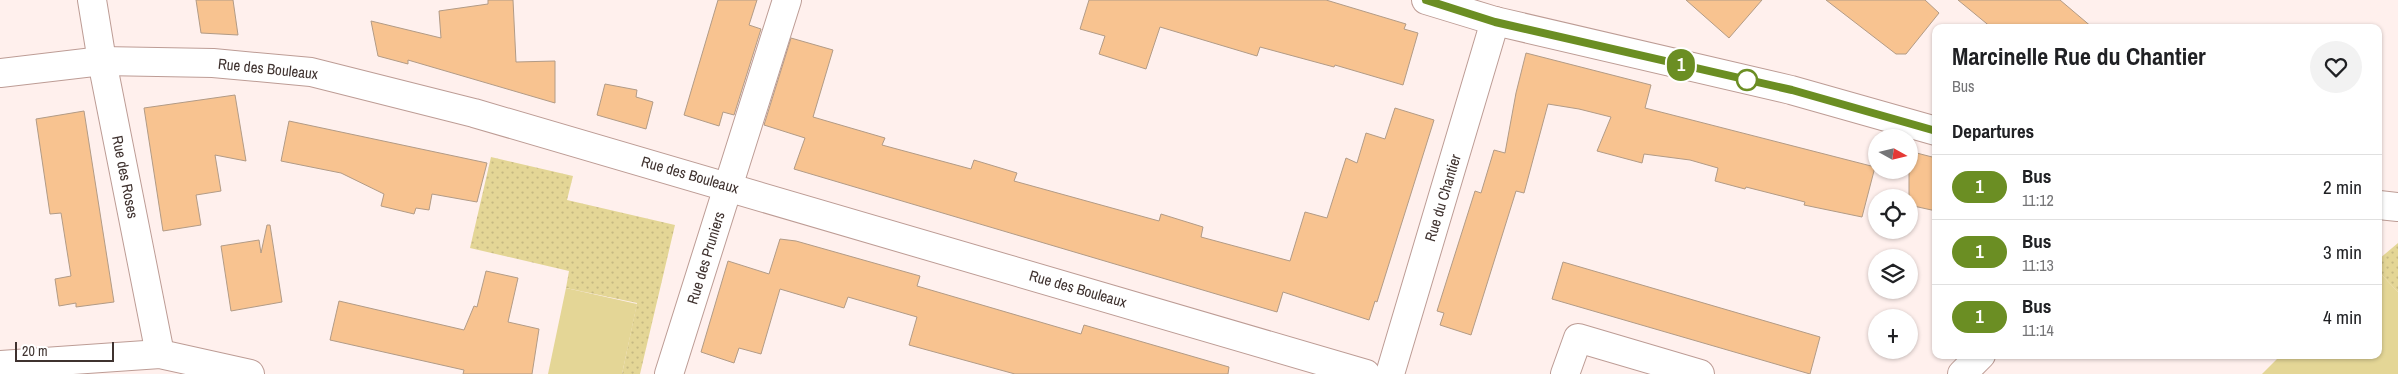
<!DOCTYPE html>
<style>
:root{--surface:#fff;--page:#f2f2f2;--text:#202124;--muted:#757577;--line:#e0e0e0}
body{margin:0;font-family:"Archivo Narrow",sans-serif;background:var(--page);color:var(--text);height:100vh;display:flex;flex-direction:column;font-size:19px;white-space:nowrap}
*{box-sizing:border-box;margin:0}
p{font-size:16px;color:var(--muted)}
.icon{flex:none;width:28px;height:28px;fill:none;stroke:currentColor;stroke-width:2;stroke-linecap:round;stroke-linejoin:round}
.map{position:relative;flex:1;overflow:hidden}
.side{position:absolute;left:1932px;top:24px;width:450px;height:335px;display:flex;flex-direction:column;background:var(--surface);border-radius:10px;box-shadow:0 1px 4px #0004}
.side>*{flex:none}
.badge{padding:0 10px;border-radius:16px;font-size:18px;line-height:32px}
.needle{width:32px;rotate:98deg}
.controls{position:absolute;left:1868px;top:129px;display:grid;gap:10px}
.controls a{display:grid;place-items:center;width:50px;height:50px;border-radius:50%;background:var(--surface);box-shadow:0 1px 4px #0004;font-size:25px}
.scale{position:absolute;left:15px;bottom:12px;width:99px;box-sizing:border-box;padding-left:5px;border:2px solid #3f322f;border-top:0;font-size:14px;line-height:18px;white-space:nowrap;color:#3f322f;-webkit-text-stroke:4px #fff;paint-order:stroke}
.map>.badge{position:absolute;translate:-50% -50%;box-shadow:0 0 0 2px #fff}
h2{padding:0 20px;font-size:19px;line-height:45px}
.round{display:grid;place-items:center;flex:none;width:52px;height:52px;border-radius:26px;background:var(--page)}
.overview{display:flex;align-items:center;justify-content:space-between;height:85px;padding:0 20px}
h1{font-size:24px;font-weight:800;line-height:38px}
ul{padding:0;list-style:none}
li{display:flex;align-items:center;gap:15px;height:65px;padding:0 20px;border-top:1px solid var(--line)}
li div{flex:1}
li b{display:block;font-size:19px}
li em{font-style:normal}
li .badge{min-width:55px;font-weight:700;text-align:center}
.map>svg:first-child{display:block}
</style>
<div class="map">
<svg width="2398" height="374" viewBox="0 0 2398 374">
<defs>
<pattern id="grass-dots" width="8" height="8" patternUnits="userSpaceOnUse" patternTransform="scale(1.25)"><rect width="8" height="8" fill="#e4d696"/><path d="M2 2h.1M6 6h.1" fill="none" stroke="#c5b882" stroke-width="1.8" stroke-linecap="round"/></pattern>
</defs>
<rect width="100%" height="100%" fill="#fff0ed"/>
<g fill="url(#grass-dots)">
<polygon points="491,157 573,176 567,200 675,225 640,374 622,374 637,303 566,288 569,271 470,248"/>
<polygon points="2398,243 2398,292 2379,272 2379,259"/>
</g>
<g fill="#e4d696">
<polygon points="2379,272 2398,292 2398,374 2262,374 2281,355 2379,355"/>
<polygon points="566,288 637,304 622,374 548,374"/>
</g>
<g fill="#f8c390" stroke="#b29b86">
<polygon points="196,0 233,0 238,35 201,33"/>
<polygon points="488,0 513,0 516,62 555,61 555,103 408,60 408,64 378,56 371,21 441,38 439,11 488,4"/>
<polygon points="718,0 757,0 749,25 761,29 734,115 723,112 719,126 684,115"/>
<polygon points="1089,0 1326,0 1406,24 1404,29 1418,33 1403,85 1335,65 1334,67 1260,47 1257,56 1160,27 1146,69 1099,54 1105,36 1080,29"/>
<polygon points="1686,0 1762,0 1729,38"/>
<polygon points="1826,0 1925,0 1939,13 1906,54 1896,54"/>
<polygon points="1958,0 2060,0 2093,28 1992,28"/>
<polygon points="791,38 833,50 813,117 885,138 882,145 971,169 974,160 1017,173 1014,181 1159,221 1161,214 1203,227 1201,237 1290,261 1305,212 1327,218 1346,158 1357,163 1366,133 1385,139 1395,108 1434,120 1377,302 1375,301 1369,320 1283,292 1277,312 794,169 805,138 764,125"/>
<polygon points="1526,53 1651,85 1645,108 1875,167 1862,217 1804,205 1805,202 1746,187 1745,189 1715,181 1718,168 1690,160 1644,154 1642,163 1597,151 1611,117 1579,109 1548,104 1524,193 1516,191 1471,335 1440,325 1444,313 1437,311 1475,191 1481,193 1494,150 1505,153 1516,93"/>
<polygon points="605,84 637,90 636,97 653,102 646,129 597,115"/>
<polygon points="235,95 246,161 215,155 221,191 196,195 201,225 163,231 144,108"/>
<polygon points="84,111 114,302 76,307 76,303 59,306 55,279 71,276 61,213 50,214 36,119"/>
<polygon points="289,121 487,163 477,202 432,194 429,210 416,208 414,214 381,206 384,194 341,173 281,161"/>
<polygon points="1909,151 1936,158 1936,211 1909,205"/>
<polygon points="267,225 270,225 282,302 231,311 221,246 259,240 261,253"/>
<polygon points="780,239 796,241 920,276 917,286 1081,334 1084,325 1229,367 1228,374 1015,374 909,345 917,317 848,297 844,308 780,289 761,354 739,348 734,363 701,352 728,261 769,274"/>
<polygon points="1563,262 1820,337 1810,374 1552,299"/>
<polygon points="486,271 518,278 508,322 539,329 532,374 463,374 464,370 330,340 339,301 464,330 474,306 477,307"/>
</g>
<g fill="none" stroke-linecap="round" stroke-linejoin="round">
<defs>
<g id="minor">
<polyline points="92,0 102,61 160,354"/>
<polyline points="1426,0 1495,21 1791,90 1936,131"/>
<polyline points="0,73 102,61 213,63 311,72 474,113 1366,374"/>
<polyline points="2379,205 2398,207"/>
<polyline points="0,365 160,354 250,374"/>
<polyline points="669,374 787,0"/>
<polyline points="1390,374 1495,21"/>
<polyline points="1565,374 1578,338 1700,374"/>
<polyline points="1962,374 1981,355"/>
</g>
</defs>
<use href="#minor" stroke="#bd9c95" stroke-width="30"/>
<use href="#minor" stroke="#fff" stroke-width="28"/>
</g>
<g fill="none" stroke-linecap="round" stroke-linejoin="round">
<defs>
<polyline id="line" points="1426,0 1495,22 1792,90 1936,131"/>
</defs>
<use href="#line" stroke="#fff" stroke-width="11"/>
<use href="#line" stroke="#6b8e23" stroke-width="8"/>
</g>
<circle fill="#fff" stroke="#6b8e23" stroke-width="2.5" cx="1747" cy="80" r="10"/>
<g text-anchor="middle" stroke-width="4" stroke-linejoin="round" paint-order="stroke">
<g font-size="15" fill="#3f322f" stroke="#fff">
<text transform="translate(268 69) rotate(6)" y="5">Rue des Bouleaux</text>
<text transform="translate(690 175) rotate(16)" y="5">Rue des Bouleaux</text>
<text transform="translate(125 177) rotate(79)" y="5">Rue des Roses</text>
<text transform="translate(1443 198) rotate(-73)" y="5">Rue du Chantier</text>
<text transform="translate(706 258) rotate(-73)" y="5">Rue des Pruniers</text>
<text transform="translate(1078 289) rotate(16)" y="5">Rue des Bouleaux</text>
</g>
</g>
</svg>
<div class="controls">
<a><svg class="needle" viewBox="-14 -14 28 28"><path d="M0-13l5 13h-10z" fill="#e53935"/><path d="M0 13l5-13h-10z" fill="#757577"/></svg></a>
<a><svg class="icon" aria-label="locate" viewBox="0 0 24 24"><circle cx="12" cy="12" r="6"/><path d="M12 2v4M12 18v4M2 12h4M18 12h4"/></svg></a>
<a><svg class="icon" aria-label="layers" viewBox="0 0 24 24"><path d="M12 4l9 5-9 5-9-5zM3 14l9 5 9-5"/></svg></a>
<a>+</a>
</div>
<div class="scale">20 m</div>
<b class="badge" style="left:1681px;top:65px;background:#6b8e23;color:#fff">1</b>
<section class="side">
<div class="overview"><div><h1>Marcinelle Rue du Chantier</h1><p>Bus</p></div><a class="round"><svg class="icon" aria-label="heart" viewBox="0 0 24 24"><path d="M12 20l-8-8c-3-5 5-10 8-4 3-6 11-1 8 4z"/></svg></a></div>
<h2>Departures</h2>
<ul>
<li><span class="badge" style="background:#6b8e23;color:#fff">1</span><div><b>Bus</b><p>11:12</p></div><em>2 min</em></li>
<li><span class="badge" style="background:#6b8e23;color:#fff">1</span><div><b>Bus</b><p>11:13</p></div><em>3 min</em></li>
<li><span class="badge" style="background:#6b8e23;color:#fff">1</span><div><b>Bus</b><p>11:14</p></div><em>4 min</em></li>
</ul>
</section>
</div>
